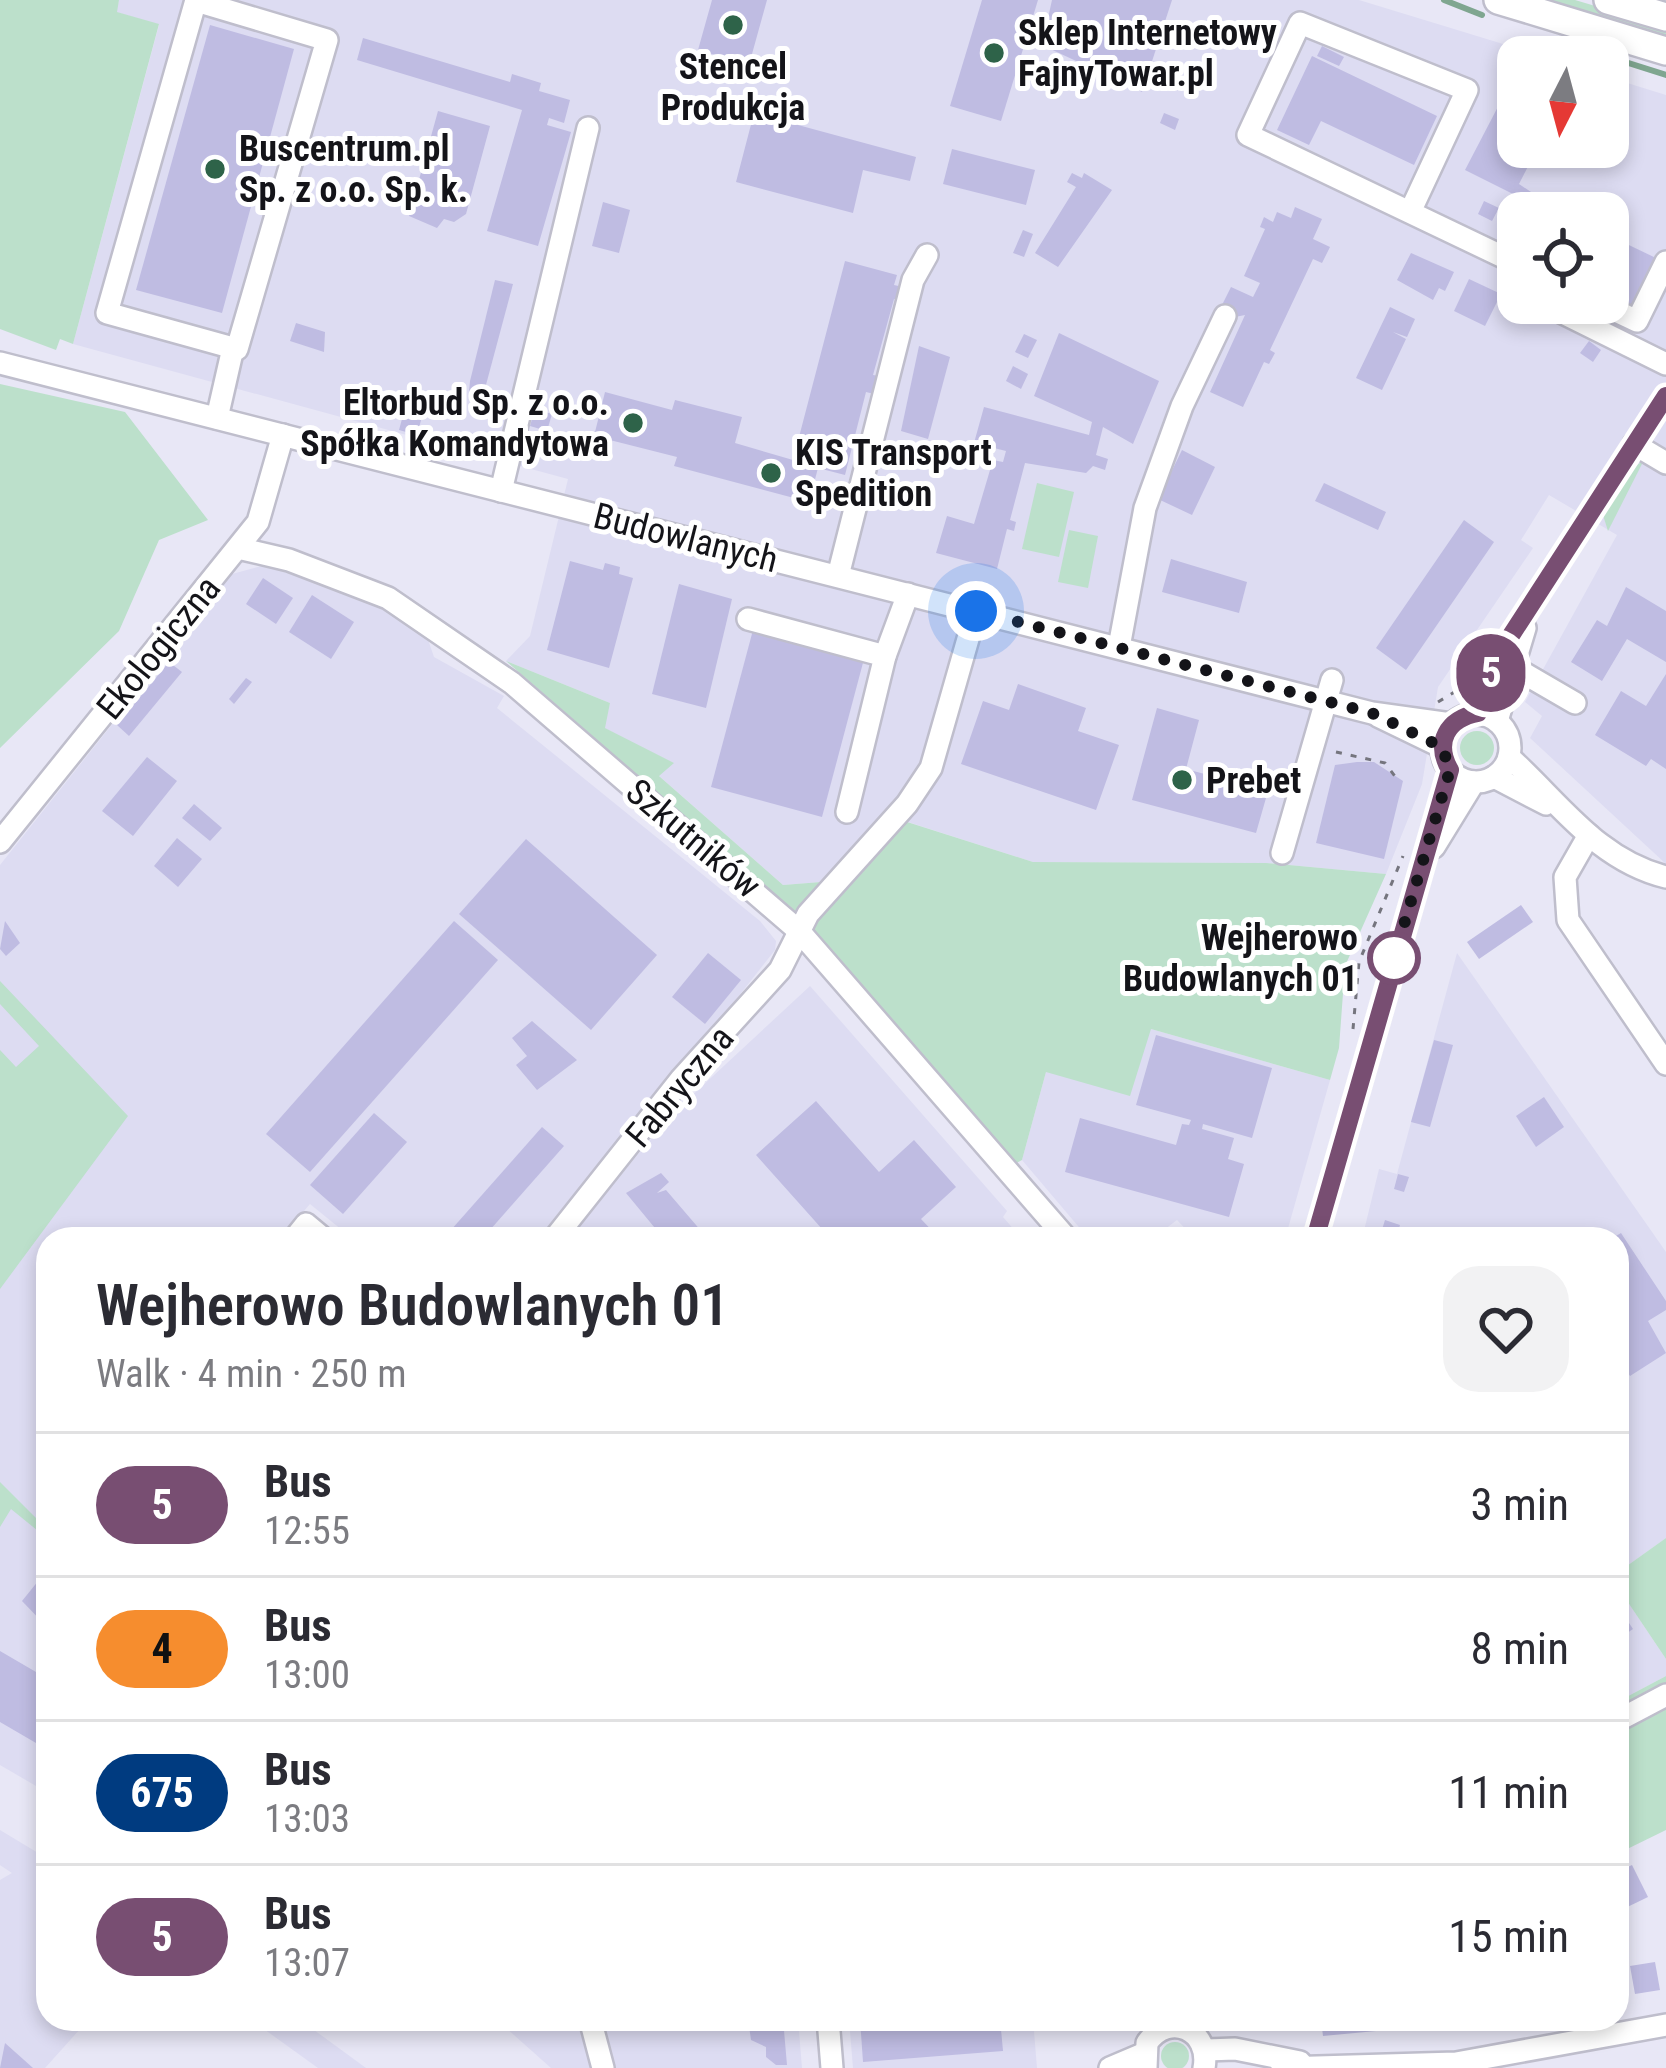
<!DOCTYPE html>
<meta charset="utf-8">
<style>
:root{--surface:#fff;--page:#f2f2f3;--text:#2b2b33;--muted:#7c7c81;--line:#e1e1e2}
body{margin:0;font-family:"Roboto Condensed",sans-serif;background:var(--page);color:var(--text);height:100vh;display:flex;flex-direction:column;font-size:45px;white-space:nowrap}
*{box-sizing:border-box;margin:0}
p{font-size:39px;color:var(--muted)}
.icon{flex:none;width:66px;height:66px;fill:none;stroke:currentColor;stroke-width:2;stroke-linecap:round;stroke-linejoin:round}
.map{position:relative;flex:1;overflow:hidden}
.sheet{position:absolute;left:36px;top:1227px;width:1593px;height:804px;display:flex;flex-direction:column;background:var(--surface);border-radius:36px;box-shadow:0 6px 18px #0003}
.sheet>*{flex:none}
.badge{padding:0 24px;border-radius:39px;font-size:42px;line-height:78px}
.needle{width:78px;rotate:186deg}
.tools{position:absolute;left:1497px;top:36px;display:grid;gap:24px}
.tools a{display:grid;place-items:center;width:132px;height:132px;border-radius:24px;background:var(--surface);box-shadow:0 6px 18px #0003;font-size:60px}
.you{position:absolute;width:60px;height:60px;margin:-30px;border:9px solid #fff;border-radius:50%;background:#1a73e8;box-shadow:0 0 0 18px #1a73e833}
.map>.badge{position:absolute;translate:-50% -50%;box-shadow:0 0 0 6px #fff}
.round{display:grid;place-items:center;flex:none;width:126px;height:126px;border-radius:36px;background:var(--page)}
.summary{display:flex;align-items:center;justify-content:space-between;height:204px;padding:0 60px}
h1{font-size:57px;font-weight:600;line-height:90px}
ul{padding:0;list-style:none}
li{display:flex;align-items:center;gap:36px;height:144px;padding:0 60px;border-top:3px solid var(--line)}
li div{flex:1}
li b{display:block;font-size:45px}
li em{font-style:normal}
li .badge{min-width:132px;font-weight:700;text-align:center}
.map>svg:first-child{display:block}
</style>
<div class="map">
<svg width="1666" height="2068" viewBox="0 0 1666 2068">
<rect width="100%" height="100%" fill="#e8e7f6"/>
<g fill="#dddcf2" fill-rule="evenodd">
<path d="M119,0H1359L1546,57H1518V147H1608V77L1666,95V864L1530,738L1542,716L1525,702L1617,535L1549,495L1521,540L1533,548L1438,687L1422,784L1386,874L1266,863L1033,862L883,814L821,882L783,885L658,775L673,763L604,728L610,703L506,661L530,636L568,479L73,344L159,25L116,12ZM1518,213H1608V303H1518Z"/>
<polygon points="273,563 370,599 425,631 434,657 504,696 497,708 760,921 776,941 775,950 547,1239 353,1239 310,1204 280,1239 48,1239 48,1516 42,1524 48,1530 48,1793 0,1765 0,865 232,574"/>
<polygon points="1457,953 1666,1252 1666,1538 1617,1573 1617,1239 1362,1239 1379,1169 1397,1174"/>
<polygon points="810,986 1007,1211 1003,1217 1022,1239 567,1239 672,1114"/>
<polygon points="1151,1029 1330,1080 1285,1239 1195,1239 1177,1220 1152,1239 1089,1239 1022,1160 1046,1072"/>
<polygon points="1617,1586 1666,1659 1666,1676 1617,1702"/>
<polygon points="0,1830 48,1859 48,2019 89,2019 45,2068 0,2068 0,1880 12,1873 0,1865"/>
<polygon points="250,2019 299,2019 366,2068 318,2068"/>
<polygon points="496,2019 798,2019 802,2068 551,2068"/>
<polygon points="849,2019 1033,2019 1037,2068 853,2068"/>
</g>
<g fill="#bce0cb">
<polygon points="0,0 119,0 117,12 159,24 73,344 60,339 56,350 0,329"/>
<polygon points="1526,0 1575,0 1666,27 1666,42"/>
<polygon points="0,384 125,412 208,520 159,540 119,631 0,748"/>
<polygon points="1644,460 1608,531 1602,512 1625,474"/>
<polygon points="1037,483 1074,492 1059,557 1022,549"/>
<polygon points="1069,530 1098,536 1088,588 1058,582"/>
<polygon points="506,661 610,703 605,728 674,763 659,776 783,885 821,882 882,814 1033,862 1266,863 1386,874 1345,966 1339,1048 1330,1080 1151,1029 1130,1096 1046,1072 1022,1160 1013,1165 797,914"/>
<circle cx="1477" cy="748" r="17"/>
<polygon points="0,981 128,1116 0,1289 0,1050 16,1067 39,1046 0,1004"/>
<polygon points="0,1482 48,1530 48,1532 43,1535 11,1509 0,1527"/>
<polygon points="1666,1538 1666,1659 1617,1586 1617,1573"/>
<polygon points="1666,1676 1666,1830 1617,1854 1617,1702"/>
<circle cx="1175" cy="2056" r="14"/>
</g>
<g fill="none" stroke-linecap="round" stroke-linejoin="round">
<g stroke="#7fa690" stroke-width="6">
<polyline points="1444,0 1482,15"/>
<polyline points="1600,54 1666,75"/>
</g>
</g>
<g fill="#bfbce2">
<polygon points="712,0 767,0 747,72 716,66 719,56 698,50"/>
<polygon points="982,0 1038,0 1001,121 950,106"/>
<polygon points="1052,0 1172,0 1142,92 1042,45"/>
<polygon points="210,25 294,49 222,313 136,290"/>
<polygon points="363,38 510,82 512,74 541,83 539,91 570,100 564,123 549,118 547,125 571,132 538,246 487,231 522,110 357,60"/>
<polygon points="1322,46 1344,57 1339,66 1317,56"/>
<polygon points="1312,56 1437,116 1414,165 1321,121 1309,145 1277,130"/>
<polygon points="1502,99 1518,108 1518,147 1538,147 1519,184 1562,213 1523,213 1527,206 1515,195 1465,170"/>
<polygon points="438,111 490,126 466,214 454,222 444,219 437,228 409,216"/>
<polygon points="754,113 916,157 910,181 863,170 853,213 736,182"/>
<polygon points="1164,113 1179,119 1175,130 1160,123"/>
<polygon points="952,149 1035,170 1026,205 943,184"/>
<polygon points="1072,173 1082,178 1084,173 1112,190 1058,267 1035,253 1076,187 1067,182"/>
<polygon points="1484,201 1499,208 1492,221 1478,214"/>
<polygon points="603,202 630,210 619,253 592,246"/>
<polygon points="1295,207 1322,219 1313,239 1330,247 1322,263 1313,259 1270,350 1275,353 1269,364 1264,362 1243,407 1210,392 1245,315 1235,317 1220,309 1231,287 1253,297 1260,283 1244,276 1265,229 1260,227 1264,217 1273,222 1277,212 1291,218"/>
<polygon points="1023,230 1033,234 1024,257 1013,253"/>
<polygon points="1608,235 1658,259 1633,308 1608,296"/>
<polygon points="1411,253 1454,272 1445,291 1439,288 1433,300 1397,280"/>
<polygon points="845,261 897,275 894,285 903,287 899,300 894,299 873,375 879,376 874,394 866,392 845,475 818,468 809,502 674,466 677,457 594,436 605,392 672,410 675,400 742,417 735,443 793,460"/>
<polygon points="1469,279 1501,294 1485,326 1454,311"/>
<polygon points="495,280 513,284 483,396 469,392 470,381"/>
<polygon points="1390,307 1415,319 1407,337 1393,332 1406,339 1382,390 1356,378"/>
<polygon points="296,323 325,332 324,352 290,341"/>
<polygon points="1059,333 1159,381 1133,444 1103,427 1096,455 1108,459 1105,470 1093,466 1086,473 1025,463 1010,520 1016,522 1014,531 1007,529 997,569 936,553 947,516 974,524 993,460 1003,462 1006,451 974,443 984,407 1089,435 1092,422 1034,396"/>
<polygon points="1024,334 1037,340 1028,358 1015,352"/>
<polygon points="1589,341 1601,350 1593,362 1580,353"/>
<polygon points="919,346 950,357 928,439 901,431"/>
<polygon points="1013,366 1028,374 1021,389 1006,381"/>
<polygon points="405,408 423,413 417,435 399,430"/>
<polygon points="535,409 552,414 547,431 530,426"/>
<polygon points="1182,450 1215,467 1192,515 1158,499"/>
<polygon points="1324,483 1386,512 1378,530 1315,501"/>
<polygon points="1464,520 1494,542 1406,670 1376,648"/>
<polygon points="1171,559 1247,582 1239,613 1162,592"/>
<polygon points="570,561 603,570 605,563 620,567 619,574 633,578 609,668 547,650"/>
<polygon points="263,578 293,598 276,624 246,604"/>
<polygon points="679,584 732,599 706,708 652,694"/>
<polygon points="1626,587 1666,611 1666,662 1627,639 1602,681 1571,662 1597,620 1607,626"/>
<polygon points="312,595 354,622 331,659 289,632"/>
<polygon points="753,630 864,659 822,817 711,787"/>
<polygon points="169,662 182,672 129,736 117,725"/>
<polygon points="1666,674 1666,769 1651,759 1646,766 1595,735 1621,691 1646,706"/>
<polygon points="246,678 252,682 234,704 229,699"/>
<polygon points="1018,684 1086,708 1078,731 1119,745 1096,810 961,764 983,701 1009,710"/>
<polygon points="1157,708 1199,720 1186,769 1268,791 1256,833 1132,800"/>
<polygon points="147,757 177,781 133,836 102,811"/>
<polygon points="1357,762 1374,762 1403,781 1384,859 1316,843 1335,765"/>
<polygon points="194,804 222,828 210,841 182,818"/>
<polygon points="177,838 202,859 178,887 154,866"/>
<polygon points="526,839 657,955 591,1030 459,914"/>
<polygon points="1521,905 1533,922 1479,959 1467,942"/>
<polygon points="5,921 20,943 6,956 0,949"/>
<polygon points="454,921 498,960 310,1172 266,1134"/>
<polygon points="708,953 741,980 705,1024 672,997"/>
<polygon points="532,1021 577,1060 537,1090 516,1065 527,1056 512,1038"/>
<polygon points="1156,1035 1272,1068 1252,1138 1203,1124 1202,1129 1234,1138 1228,1159 1244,1164 1229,1217 1065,1172 1080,1118 1176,1145 1182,1124 1189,1125 1191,1120 1136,1105"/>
<polygon points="1434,1040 1453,1045 1430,1127 1411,1122"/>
<polygon points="1544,1097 1564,1127 1536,1147 1516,1116"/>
<polygon points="816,1101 879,1172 914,1140 956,1187 921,1219 940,1239 831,1239 756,1155"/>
<polygon points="374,1113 407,1142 343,1214 310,1185"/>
<polygon points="542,1127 564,1146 482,1239 443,1239"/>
<polygon points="661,1173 669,1182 657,1193 666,1190 708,1239 664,1239 626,1193"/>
<polygon points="1398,1174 1409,1177 1404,1192 1394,1189"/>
<polygon points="1385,1220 1400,1225 1396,1239 1380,1236"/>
<polygon points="1621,1233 1666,1301 1666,1310 1648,1321 1666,1353 1630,1376 1617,1356 1617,1323 1622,1320 1617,1312 1617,1239 1611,1239"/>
<polygon points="39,1580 48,1587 48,1628 22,1601"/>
<polygon points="1617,1605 1633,1629 1617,1640"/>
<polygon points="0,1651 48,1679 48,1750 0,1722"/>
<polygon points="1632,1865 1648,1897 1617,1912 1617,1872"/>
<polygon points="1655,1962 1660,1990 1635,1994 1630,1966"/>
<polygon points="755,2019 783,2019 787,2065 776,2065 766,2057 766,2047 751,2040 749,2026 756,2025"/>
<polygon points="860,2019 1000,2019 1003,2051 863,2062"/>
<polygon points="1059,2019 1128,2019 1128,2027 1080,2029 1080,2025 1060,2026"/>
<polygon points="1321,2019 1375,2019 1376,2031 1323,2036"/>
<polygon points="5,2043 33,2068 0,2068"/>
</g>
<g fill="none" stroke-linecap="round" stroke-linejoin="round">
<defs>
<g id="minor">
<polyline points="196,1 327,40 237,349 107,313 196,0"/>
<polyline points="1410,212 1467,90 1300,23 1248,135 1518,264"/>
<polyline points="1599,303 1637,321 1666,262"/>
<polyline points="1555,309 1666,364"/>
<polyline points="0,363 1372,713 1451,724"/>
<polyline points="217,418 233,348"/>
<polyline points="1634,444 1666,463"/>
<polyline points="501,491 588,128"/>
<polyline points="238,548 289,560 388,598 512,683 799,931 1067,1239"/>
<polyline points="838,576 913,280 927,255"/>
<polyline points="748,619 885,656 847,812"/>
<polyline points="1119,647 1145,508 1182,406 1225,316"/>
<polyline points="885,656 908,594"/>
<polyline points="1513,667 1575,703"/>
<polyline points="1478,713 1499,654 1666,396"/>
<circle cx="1476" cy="748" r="34"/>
<polyline points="1378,716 1442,747"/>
<polyline points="1497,721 1525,628"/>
<path d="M1509,757C1559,802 1597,860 1666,877"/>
<polyline points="1494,777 1546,804"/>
<polyline points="1589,835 1565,877 1568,920 1666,1064"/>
<polyline points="0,842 258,522 283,435"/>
<polyline points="1434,847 1474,782"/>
<polyline points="1282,853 1332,680"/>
<polyline points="294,1239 306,1224 324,1239"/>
<polyline points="554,1239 681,1079 780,970 808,914 907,804 931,768 976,611"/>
<polyline points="1315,1239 1450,770"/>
<polyline points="1617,1721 1666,1695"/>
<polyline points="590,2019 603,2068"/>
<polyline points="828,2019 832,2068"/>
<polyline points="1206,2050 1235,2049 1300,2062"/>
<polyline points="1110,2068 1143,2054"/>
<path d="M1146,2068L1147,2043C1169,2011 1211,2030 1204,2068"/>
<polyline points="1282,2068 1456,2063 1666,2025"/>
</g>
<g id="major">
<polyline points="1498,0 1666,51"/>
<polyline points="1608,0 1666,17"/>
</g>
</defs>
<use href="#minor" stroke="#bfbecc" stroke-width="26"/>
<use href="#major" stroke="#bfbecc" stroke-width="32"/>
<g stroke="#75757e" stroke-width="3" stroke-dasharray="6 9" stroke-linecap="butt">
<polyline points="1438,702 1466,685"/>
<polyline points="1336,752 1385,763 1397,779"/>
<polyline points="1353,1029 1359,962 1403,856"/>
</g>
<use href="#minor" stroke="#fff" stroke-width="21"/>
<use href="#major" stroke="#fff" stroke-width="27"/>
</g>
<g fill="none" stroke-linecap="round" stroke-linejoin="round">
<defs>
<path id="line" d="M1315,1239L1450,770C1434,742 1447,719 1478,713L1499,654L1666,396"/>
</defs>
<use href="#line" stroke="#fff" stroke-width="27"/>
<use href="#line" stroke="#784e72" stroke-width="18"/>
<polyline stroke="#141419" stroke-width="12" stroke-dasharray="0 21.6" points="976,611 1372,713 1442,747 1450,770 1394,958"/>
</g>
<g fill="#2e6349" stroke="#fff" stroke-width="4.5">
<circle cx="733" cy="25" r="12"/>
<circle cx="994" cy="53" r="12"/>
<circle cx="215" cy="169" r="12"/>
<circle cx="633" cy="423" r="12"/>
<circle cx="771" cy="473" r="12"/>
<circle cx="1182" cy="780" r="12"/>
</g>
<circle fill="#fff" stroke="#784e72" stroke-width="6" cx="1394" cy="958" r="24"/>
<g text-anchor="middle" stroke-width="10" stroke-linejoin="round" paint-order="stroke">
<g font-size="36" font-weight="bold" fill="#141419" stroke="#fff" text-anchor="start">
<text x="1018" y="45">Sklep Internetowy<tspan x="1018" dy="41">FajnyTowar.pl</tspan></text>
<text x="733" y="79" text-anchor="middle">Stencel<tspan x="733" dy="41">Produkcja</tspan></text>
<text x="239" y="161">Buscentrum.pl<tspan x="239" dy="41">Sp. z o.o. Sp. k.</tspan></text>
<text x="609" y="415" text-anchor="end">Eltorbud Sp. z o.o.<tspan x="609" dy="41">Spółka Komandytowa</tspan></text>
<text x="795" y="465">KIS Transport<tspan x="795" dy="41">Spedition</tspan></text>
<text x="1206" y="793">Prebet</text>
</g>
<g font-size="36" fill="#141419" stroke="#fff">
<text transform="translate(686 537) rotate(14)" y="13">Budowlanych</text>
<text transform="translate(158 647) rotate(-51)" y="13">Ekologiczna</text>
<text transform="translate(694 838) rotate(40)" y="13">Szkutników</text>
<text transform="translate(679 1086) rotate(-50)" y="13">Fabryczna</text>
</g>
<g font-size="36" font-weight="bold" fill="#141419" stroke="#fff" text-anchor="end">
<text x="1358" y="950">Wejherowo<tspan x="1358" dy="41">Budowlanych 01</tspan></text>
</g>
</g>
</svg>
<div class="tools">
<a><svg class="needle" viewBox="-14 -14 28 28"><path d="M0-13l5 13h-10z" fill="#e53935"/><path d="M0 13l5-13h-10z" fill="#7c7c81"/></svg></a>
<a><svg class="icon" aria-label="locate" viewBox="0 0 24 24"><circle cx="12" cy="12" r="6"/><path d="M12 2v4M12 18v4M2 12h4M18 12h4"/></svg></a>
</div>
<div class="you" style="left:976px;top:611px"></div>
<b class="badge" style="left:1491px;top:673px;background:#784e72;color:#fff">5</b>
<section class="sheet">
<div class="summary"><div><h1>Wejherowo Budowlanych 01</h1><p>Walk · 4 min · 250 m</p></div><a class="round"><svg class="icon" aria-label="heart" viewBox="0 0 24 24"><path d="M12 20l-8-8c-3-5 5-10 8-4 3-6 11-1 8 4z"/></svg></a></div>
<ul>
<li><span class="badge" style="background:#784e72;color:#fff">5</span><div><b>Bus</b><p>12:55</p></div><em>3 min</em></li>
<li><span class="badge" style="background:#f68d2e;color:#111">4</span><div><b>Bus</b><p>13:00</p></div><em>8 min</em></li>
<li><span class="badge" style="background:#003b80;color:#fff">675</span><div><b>Bus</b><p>13:03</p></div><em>11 min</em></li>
<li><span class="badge" style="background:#784e72;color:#fff">5</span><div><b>Bus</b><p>13:07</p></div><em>15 min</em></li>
</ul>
</section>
</div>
